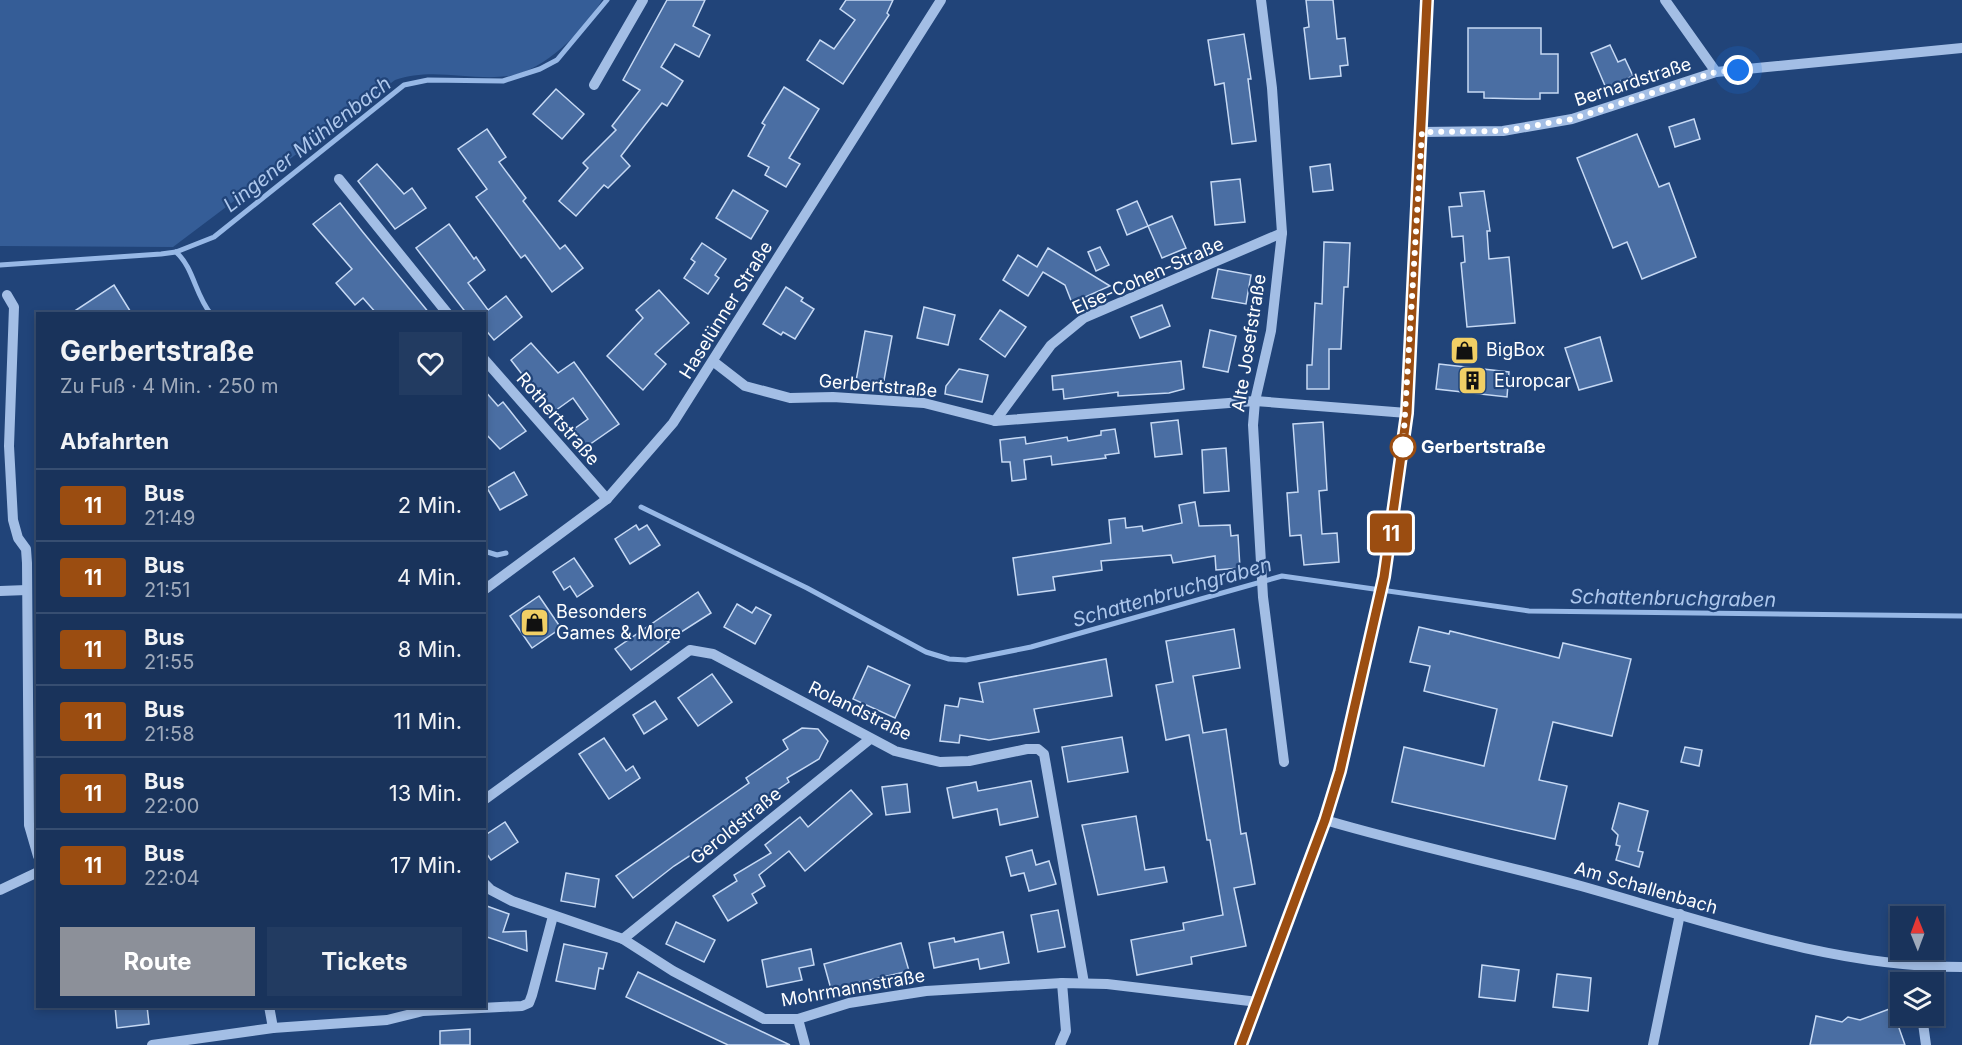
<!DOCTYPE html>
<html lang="de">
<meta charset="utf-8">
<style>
:root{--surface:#19335b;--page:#223b61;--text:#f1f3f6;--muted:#9faabb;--line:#374e71;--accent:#8c9099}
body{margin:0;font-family:Inter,sans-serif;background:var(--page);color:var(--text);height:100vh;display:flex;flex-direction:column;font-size:22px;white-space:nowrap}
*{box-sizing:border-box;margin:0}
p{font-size:20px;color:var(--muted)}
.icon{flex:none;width:33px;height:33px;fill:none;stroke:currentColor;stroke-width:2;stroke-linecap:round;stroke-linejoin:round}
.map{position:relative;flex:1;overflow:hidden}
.drawer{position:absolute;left:36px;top:312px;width:450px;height:696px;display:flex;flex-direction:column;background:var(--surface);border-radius:0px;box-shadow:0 3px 9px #0003,0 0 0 2px var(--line)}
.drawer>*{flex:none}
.badge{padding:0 12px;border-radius:4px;font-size:21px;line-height:39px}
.needle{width:39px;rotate:359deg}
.tools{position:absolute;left:1890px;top:906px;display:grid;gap:12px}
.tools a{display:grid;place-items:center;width:54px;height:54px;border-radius:0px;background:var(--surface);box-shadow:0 3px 9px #0003,0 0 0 2px var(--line);font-size:30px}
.you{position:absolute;width:30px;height:30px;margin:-15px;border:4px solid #fff;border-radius:50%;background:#1a73e8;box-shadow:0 0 0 9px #1a73e833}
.map>.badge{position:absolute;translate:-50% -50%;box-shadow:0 0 0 3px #fff}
h2{padding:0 24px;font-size:22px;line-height:54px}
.round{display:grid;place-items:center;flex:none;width:63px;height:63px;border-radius:0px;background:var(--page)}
.head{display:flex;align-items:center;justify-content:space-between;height:102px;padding:0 24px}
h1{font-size:28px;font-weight:700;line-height:45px}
.cta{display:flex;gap:12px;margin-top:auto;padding:12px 24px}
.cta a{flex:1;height:69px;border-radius:0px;background:var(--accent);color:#fff;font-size:24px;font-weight:700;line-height:69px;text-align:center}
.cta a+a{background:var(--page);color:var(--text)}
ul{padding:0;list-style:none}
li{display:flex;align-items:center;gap:18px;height:72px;padding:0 24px;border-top:2px solid var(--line)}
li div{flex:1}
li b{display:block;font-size:22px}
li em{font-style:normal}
li .badge{min-width:66px;font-weight:700;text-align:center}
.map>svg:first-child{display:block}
</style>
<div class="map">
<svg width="1962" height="1045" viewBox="0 0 1962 1045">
<rect width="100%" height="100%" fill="#214479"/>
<path fill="#355d97" d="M0,0H602C585,30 544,71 509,76C470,81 432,67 395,80L173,247L0,246Z"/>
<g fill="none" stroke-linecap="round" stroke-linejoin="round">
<g stroke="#97b8e6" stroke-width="5">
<path d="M176,252C194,268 195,295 211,314"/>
<polyline points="0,265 161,254 176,252 214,237 404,85 428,80 503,81 540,69 557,60 607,0"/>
<polyline points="641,507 807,588 926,652 949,659 966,660 1031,647 1282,576 1529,611 1962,616"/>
<polyline points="484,551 497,555 506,553"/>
</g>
</g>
<g fill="#4a6ea3" stroke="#c6d9f4" stroke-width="1.5">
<polygon points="667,0 705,0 693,26 710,35 699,57 675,44 661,67 683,81 667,106 662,103 621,156 630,166 608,188 604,185 576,216 559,201 588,168 583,163 616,130 612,126 640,90 623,80"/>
<polygon points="846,0 893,0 887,13 889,15 843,84 807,60 820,40 834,49 855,20 840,9"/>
<polygon points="1306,0 1333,0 1337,39 1345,38 1348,65 1340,66 1341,76 1310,79 1304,28 1309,27"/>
<polygon points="1468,28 1541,28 1541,54 1558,54 1558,93 1540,93 1540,99 1526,99 1484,98 1484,92 1468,92"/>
<polygon points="1244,34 1251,79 1248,79 1256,141 1232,144 1224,83 1215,85 1208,40"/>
<polygon points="1610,45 1618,62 1625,59 1633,76 1606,88 1591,53"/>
<polygon points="784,87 819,109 789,158 800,164 786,187 765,175 769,167 748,156 765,125 762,123"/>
<polygon points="556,89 584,114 562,139 533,114"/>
<polygon points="1694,119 1700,139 1675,147 1669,127"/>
<polygon points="487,129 506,157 499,162 526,198 523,201 560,249 565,245 583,268 552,292 525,255 521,258 476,197 487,189 458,149"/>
<polygon points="1637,134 1659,187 1669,183 1696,257 1642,279 1627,242 1613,248 1577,158"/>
<polygon points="377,164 404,194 412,188 426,208 395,229 358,181"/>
<polygon points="1330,164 1333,190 1313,192 1310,167"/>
<polygon points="1240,179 1245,222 1215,225 1211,182"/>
<polygon points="733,190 768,211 751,239 716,218"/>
<polygon points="1484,191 1490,231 1487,231 1489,259 1509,257 1515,323 1467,327 1461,263 1465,262 1463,236 1452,237 1449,207 1462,206 1460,193"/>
<polygon points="1137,201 1148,226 1127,235 1117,210"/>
<polygon points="340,203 362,231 430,314 377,314 363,298 355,305 336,283 352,269 313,224"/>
<polygon points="1172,216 1186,248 1162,258 1148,226"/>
<polygon points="449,224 474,259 476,257 485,270 468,283 488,310 506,296 522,317 494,340 484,328 484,314 467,314 416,248"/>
<polygon points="1324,242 1350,243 1348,287 1344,287 1341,349 1329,349 1329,389 1307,389 1307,365 1312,365 1315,303 1322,304"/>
<polygon points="702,243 726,259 715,275 719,278 708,294 684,278 695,262 691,259"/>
<polygon points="1100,247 1109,265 1096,271 1088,252"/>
<polygon points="1048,248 1110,286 1072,303 1065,285 1043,272 1028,296 1003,280 1018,255 1037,267"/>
<polygon points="1218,269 1251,275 1246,304 1212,298"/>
<polygon points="114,285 132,314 70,314"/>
<polygon points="786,287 803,298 801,301 814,309 795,339 783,332 781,335 763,324"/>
<polygon points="659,290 689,323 655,354 666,364 643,390 607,356 643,318 636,310"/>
<polygon points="1162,305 1170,326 1140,338 1131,317"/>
<polygon points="924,307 955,315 948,345 917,338"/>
<polygon points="1000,310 1026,327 1005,357 980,339"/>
<polygon points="1210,330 1236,336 1228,372 1203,367"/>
<polygon points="865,331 892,336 883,386 856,381"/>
<polygon points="1600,337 1612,381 1579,390 1565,348"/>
<polygon points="531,343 558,373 574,362 619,424 586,447 574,429 588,419 573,398 552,413 511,360"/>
<polygon points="1181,361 1184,389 1169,393 1118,396 1118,392 1064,399 1063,389 1053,390 1052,376"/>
<polygon points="1439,364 1509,372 1507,397 1436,389"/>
<polygon points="959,369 988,375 982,402 945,394 946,386"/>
<polygon points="484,390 498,406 503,402 526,431 500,449 484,432"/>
<polygon points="1178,420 1182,454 1155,457 1151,423"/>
<polygon points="1323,422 1327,490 1319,491 1322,534 1337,533 1339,562 1304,565 1301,535 1290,536 1287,493 1298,492 1293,424"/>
<polygon points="1115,429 1119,453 1105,455 1106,458 1052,465 1051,456 1024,460 1026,479 1012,481 1010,462 1002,462 1000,440 1025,437 1026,444 1067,437 1068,441 1101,435 1101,431"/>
<polygon points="1226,448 1229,491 1204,493 1202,450"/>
<polygon points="514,472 527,495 500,510 487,488"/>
<polygon points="1195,502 1199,526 1230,525 1231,536 1238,535 1240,568 1216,570 1215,556 1173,563 1171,555 1101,561 1102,570 1053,577 1055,590 1018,595 1013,558 1111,543 1109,520 1125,518 1126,528 1142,526 1143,531 1182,523 1179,505"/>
<polygon points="636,525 639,530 647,525 660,545 630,564 615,539"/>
<polygon points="574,558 593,586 577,597 570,586 564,590 553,572"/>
<polygon points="698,592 711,613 667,641 669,642 631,670 615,649"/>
<polygon points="539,596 561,628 532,648 510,616"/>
<polygon points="737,604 752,613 756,607 771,615 755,644 724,627"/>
<polygon points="1419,627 1449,634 1450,631 1559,658 1563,643 1631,659 1612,736 1553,722 1539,780 1567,786 1555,839 1392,802 1404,747 1484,766 1497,709 1424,691 1430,666 1410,662"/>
<polygon points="1234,629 1240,668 1193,676 1203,733 1226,729 1241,834 1246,833 1255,884 1234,888 1246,946 1191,957 1192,964 1137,975 1131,940 1184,930 1183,923 1223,915 1210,840 1207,840 1189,735 1166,740 1156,685 1173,682 1166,641"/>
<polygon points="1106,659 1112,696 1034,709 1039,732 989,740 960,735 959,743 940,741 945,705 958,707 960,698 983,702 979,683"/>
<polygon points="868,666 910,685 895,718 853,699"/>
<polygon points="712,674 732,702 698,726 678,698"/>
<polygon points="655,701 667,719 644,734 633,715"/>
<polygon points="802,728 818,729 828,741 819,759 787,778 789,782 742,814 746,819 674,866 633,898 616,876 749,783 746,778 788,749 783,740"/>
<polygon points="1122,737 1128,772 1068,782 1062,747"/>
<polygon points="604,738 626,771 633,766 640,778 609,799 579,754"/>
<polygon points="1685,747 1702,750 1699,766 1681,762"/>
<polygon points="1031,781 1038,817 1000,825 997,809 953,818 947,788 976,782 978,791"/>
<polygon points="907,784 910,812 886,815 882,787"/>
<polygon points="851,790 872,814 805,871 789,851 759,875 765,886 752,894 757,903 728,921 713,896 737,881 734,875 771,853 765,845 800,817 808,827"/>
<polygon points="1619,803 1648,811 1638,851 1643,852 1639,867 1616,860 1620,846 1616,845 1618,835 1612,829"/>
<polygon points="1136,816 1145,870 1164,867 1167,882 1098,895 1082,825"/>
<polygon points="505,822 518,842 491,860 484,850 484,836"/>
<polygon points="1032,850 1036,865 1049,861 1056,884 1029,891 1024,873 1011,876 1006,857"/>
<polygon points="566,873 599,879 595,907 561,901"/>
<polygon points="484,905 509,914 503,932 526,931 527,951 484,936"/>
<polygon points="1058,910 1065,947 1038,952 1031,915"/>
<polygon points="676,922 715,940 704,962 666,944"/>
<polygon points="1003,932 1009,963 980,969 978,959 934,968 929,943 954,938 955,942"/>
<polygon points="901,943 909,971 831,989 824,964"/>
<polygon points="564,944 607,953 603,969 599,968 595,989 556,981"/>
<polygon points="811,949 814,965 799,968 802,980 767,987 762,960"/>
<polygon points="1482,965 1519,970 1515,1001 1479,997"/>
<polygon points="638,972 710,1007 790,1045 728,1045 626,997"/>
<polygon points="1557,974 1591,978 1588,1011 1553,1007"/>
<polygon points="115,1006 147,1006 149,1024 117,1028"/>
<polygon points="1892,1008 1905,1045 1810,1045 1816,1016 1842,1022 1848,1017 1860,1020"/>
<polygon points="470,1029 470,1045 440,1045 440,1031"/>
</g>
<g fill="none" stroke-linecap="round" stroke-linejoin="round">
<g stroke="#a3bee5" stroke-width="10">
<polyline points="1261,0 1272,88 1282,233 1271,331 1255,401 1253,425 1263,597 1284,762"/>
<polyline points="1665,0 1716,72"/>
<polyline points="594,85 643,0"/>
<polyline points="1422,132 1503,131 1572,119 1716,72 1962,48"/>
<polyline points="339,179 448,314"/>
<polyline points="7,295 14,307 9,446 13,520 18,538 26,549 27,563 29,825 38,856"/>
<polyline points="484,359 607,499"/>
<polyline points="714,362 745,386 790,398 833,397 924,403 995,421 1255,401 1407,413"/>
<polyline points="995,421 1051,345 1084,318 1282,233"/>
<polyline points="484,590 607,499 673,423 941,0"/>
<polyline points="0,591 27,590"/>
<polyline points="484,800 690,650 713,654 895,751 940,762 969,761 1027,749 1038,749 1044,754 1084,983"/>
<path d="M1325,820C1410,845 1496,863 1581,886C1706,921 1831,967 1962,967"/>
<polyline points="484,883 491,890 512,901 623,939 673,971 764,1019 798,1019 849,1003 926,991 1062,983 1107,984 1258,1002"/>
<polyline points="0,890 38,872"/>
<polyline points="623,939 870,739"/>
<polyline points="1920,982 1920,967"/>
<polyline points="269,1006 273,1028"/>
<polyline points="1922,1016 1926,1045"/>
<polyline points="798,1019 805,1045"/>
<polyline points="152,1045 273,1028 387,1020 423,1011 522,1006 529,1003 532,995 553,916"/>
<polyline points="1060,1045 1066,1031 1062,983"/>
<polyline points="1241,1045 1325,820 1340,771 1384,577 1407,413 1427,0"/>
<polyline points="1653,1045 1680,914"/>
</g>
</g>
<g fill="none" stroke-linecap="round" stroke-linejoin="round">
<defs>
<polyline id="line" points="1241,1045 1325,820 1340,771 1384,577 1407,413 1427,0"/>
</defs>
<use href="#line" stroke="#fff" stroke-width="14"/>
<use href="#line" stroke="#9b4d11" stroke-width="9"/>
<polyline stroke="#fff" stroke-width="6" stroke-dasharray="0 10.8" points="1403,447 1422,132 1503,131 1572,119 1716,72 1738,70"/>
</g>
<defs>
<symbol id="shop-square" viewBox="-11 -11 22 22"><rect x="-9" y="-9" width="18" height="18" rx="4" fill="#f1cf65" stroke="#214479"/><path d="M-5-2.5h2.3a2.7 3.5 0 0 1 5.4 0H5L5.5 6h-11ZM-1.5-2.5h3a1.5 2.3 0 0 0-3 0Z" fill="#111"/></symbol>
<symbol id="building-square" viewBox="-11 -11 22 22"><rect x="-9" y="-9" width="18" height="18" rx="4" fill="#f1cf65" stroke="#214479"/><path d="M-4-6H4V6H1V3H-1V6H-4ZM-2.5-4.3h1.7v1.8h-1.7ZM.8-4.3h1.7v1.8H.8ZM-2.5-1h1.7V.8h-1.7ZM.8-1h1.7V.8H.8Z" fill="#111"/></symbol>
</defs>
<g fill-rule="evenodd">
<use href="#shop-square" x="1448" y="334" width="33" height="33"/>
<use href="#building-square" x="1456" y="364" width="33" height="33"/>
<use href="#shop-square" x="518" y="606" width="33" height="33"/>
</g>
<circle fill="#fff" stroke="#9b4d11" stroke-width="3" cx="1403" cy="447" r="12"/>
<g text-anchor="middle" stroke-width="4.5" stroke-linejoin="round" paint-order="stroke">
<g font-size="18" fill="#fff" stroke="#214479">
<text transform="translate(1633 82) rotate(-18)" y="6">Bernardstraße</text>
<text transform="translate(1148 276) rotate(-24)" y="6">Else-Cohen-Straße</text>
<text transform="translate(726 310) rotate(-58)" y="6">Haselünner Straße</text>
<text transform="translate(1249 343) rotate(-81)" y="6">Alte Josefstraße</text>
<text transform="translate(878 386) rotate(5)" y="6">Gerbertstraße</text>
<text transform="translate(558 419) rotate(49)" y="6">Rothertstraße</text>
<text transform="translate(860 711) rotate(26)" y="6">Rolandstraße</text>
<text transform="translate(736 826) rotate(-39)" y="6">Geroldstraße</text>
<text transform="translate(1646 888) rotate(16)" y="6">Am Schallenbach</text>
<text transform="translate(853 988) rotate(-10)" y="6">Mohrmannstraße</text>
</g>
<g font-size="18" fill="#fff" stroke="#214479" text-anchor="start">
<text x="1486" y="356">BigBox</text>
<text x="1494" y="387">Europcar</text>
<text x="556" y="618">Besonders<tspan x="556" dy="21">Games &amp; More</tspan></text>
</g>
<g font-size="18" font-weight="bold" fill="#fff" stroke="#214479" text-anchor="start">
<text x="1421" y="453">Gerbertstraße</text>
</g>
<g font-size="20" font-style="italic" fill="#aec8ed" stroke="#214479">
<text transform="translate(307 144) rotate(-38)" y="7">Lingener Mühlenbach</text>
<text transform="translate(1172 592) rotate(-16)" y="7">Schattenbruchgraben</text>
<text transform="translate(1673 598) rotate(1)" y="7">Schattenbruchgraben</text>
</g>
</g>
</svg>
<div class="tools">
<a><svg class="needle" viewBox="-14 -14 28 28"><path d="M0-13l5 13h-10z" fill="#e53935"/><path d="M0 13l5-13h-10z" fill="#9faabb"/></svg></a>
<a><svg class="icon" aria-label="layers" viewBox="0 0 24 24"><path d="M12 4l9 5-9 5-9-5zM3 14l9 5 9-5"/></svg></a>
</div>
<div class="you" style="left:1738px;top:70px"></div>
<b class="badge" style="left:1391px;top:533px;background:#9b4d11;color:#fff">11</b>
<section class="drawer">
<div class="head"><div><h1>Gerbertstraße</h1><p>Zu Fuß · 4 Min. · 250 m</p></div><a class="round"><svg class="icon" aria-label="heart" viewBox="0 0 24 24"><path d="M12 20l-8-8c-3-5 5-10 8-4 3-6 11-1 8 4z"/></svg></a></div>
<h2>Abfahrten</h2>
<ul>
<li><span class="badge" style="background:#9b4d11;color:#fff">11</span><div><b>Bus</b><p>21:49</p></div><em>2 Min.</em></li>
<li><span class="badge" style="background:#9b4d11;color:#fff">11</span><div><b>Bus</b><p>21:51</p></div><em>4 Min.</em></li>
<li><span class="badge" style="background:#9b4d11;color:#fff">11</span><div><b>Bus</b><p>21:55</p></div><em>8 Min.</em></li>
<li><span class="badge" style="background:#9b4d11;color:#fff">11</span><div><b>Bus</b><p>21:58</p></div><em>11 Min.</em></li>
<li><span class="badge" style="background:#9b4d11;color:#fff">11</span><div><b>Bus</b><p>22:00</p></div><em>13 Min.</em></li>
<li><span class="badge" style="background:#9b4d11;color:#fff">11</span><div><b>Bus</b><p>22:04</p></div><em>17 Min.</em></li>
</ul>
<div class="cta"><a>Route</a><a>Tickets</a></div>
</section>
</div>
